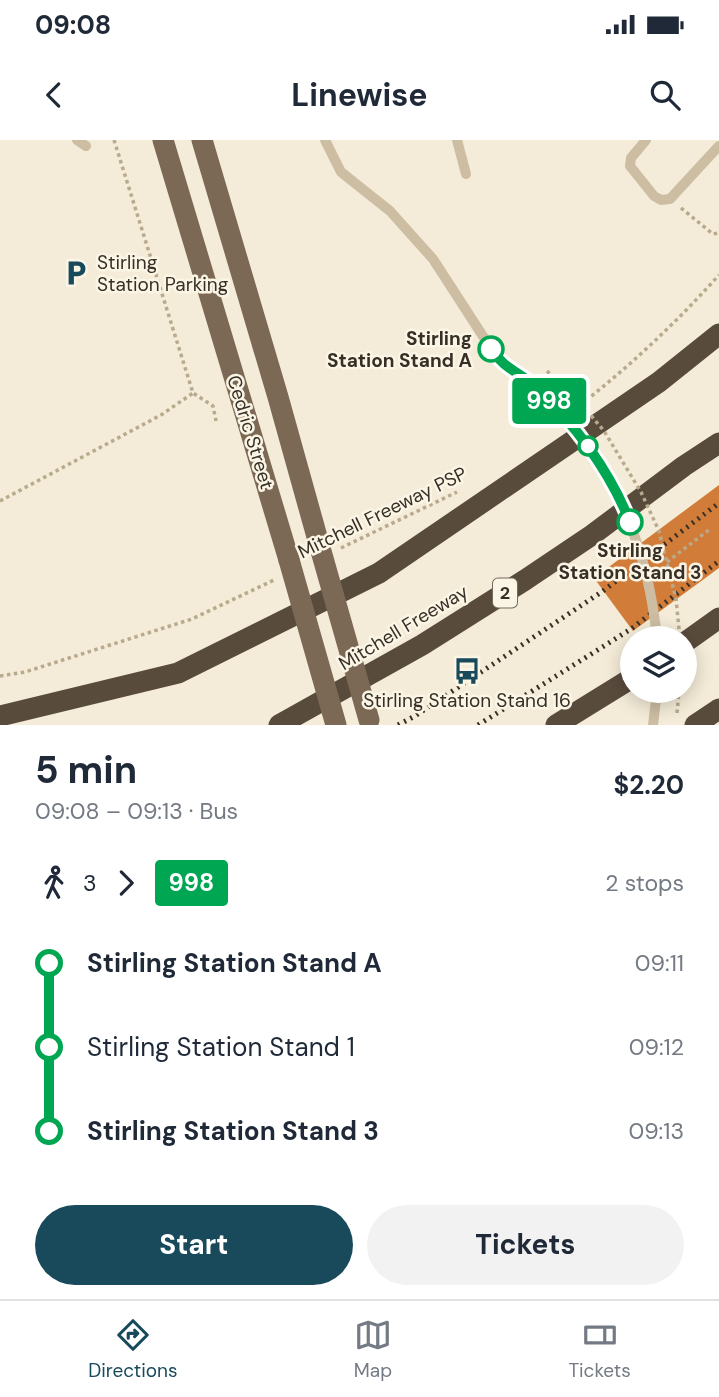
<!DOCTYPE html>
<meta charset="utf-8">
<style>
:root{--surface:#fff;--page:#f2f2f3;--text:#1f2937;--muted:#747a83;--line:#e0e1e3;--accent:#184a5c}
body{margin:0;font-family:"DM Sans",sans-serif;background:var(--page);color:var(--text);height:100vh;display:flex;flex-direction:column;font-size:26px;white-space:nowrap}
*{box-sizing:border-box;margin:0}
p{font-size:23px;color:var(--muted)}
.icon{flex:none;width:38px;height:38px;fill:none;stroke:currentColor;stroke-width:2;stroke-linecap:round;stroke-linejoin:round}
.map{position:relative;height:585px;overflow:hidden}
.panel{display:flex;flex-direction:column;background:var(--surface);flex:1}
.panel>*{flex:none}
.badge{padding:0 14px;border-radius:5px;font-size:24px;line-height:46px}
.controls{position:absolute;left:620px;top:486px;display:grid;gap:14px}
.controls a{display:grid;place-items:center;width:77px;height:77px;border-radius:50%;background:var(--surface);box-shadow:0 4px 18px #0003;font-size:35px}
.map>.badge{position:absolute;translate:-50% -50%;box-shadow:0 0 0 4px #fff}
.legs{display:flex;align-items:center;gap:10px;height:77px;padding:0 35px;font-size:23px}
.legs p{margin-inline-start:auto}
.summary{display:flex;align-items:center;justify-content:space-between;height:119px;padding:0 35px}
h1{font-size:38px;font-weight:700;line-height:52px}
.cta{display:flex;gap:14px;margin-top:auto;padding:14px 35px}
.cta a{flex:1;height:80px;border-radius:42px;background:var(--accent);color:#fff;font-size:28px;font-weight:700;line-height:80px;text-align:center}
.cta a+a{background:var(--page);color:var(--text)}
ul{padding:0 35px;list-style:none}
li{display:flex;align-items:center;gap:24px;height:84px;font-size:26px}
li i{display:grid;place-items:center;width:10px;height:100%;margin:0 9px;background:currentColor}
li i::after{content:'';width:18px;height:18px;margin:-9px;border:5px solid;border-radius:50%;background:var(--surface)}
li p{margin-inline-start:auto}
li:first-child i{background:linear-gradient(#0000 50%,currentColor 0)}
li:last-child i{background:linear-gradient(currentColor 50%,#0000 0)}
.status{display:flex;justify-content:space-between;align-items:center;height:49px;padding:0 35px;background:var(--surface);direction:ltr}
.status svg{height:19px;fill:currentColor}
header{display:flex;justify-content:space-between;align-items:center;height:91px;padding:0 35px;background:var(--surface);font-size:32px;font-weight:700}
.menu{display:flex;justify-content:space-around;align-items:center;height:98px;border-top:2px solid var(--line);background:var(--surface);font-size:19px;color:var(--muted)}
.menu a{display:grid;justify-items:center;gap:4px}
.menu .selected{color:var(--accent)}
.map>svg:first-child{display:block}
</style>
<div class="status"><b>09:08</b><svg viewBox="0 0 49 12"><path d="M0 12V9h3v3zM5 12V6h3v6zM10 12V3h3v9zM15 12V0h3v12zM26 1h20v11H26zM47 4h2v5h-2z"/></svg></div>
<header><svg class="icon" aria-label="back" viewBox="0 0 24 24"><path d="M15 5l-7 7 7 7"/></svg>Linewise<svg class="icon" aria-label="search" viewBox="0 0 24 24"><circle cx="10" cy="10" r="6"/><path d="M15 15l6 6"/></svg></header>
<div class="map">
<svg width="719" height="585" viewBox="0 0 719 585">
<rect width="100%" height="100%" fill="#f4ecd8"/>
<polygon fill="#d17c39" points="719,345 719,428 633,491 594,438"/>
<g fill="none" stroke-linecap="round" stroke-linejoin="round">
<g stroke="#b9a98d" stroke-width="3.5" stroke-dasharray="3.5 3.5" stroke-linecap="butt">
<polyline points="114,0 193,253 213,266 216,281"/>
<polyline points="681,68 713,94 719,93"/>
<path d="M575,269C627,229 675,184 719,135"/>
<polyline points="0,361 161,275 193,253"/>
<polyline points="341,408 457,352"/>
<polyline points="667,422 710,389"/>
<polyline points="0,536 25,532 192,479 274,440"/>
<polyline points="677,573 679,551"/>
</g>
<g stroke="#cdbea3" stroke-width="10">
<polyline points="77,0 86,6"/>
<polyline points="325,0 341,32 390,71 433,119 499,221 534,245 562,274"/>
<polyline points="457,0 466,34"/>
<polyline points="646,0 631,18 630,26 654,56 661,60 670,59 719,6"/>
<polyline points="653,585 657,551"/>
</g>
<g stroke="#7b6955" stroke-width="21">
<polyline points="163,0 289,420"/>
<polyline points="202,0 278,257 319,404"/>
</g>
<g stroke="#594b3c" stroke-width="21">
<polyline points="684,503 719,478"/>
<polyline points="0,576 178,533 379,433 659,242 719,194"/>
<polyline points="279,585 422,505 525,440 592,395 684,326 719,303"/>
<polyline points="556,585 632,538"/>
<polyline points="695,585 719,569"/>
</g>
<g stroke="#372f26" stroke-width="5" stroke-dasharray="2 5" stroke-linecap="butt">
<polyline points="398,585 415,576 603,451 719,363"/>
<polyline points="478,585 631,489 719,421"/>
</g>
<polyline stroke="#b9a98d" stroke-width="3.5" stroke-dasharray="3.5 3.5" stroke-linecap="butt" points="547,231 578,260 604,291 641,352 659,391 676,459 680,499"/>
<path stroke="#cdbea3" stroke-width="10" d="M562,274C620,345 648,408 657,499"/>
<g stroke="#7b6955" stroke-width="21">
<polyline points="319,404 369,580"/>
<polyline points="289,420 336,585"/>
</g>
</g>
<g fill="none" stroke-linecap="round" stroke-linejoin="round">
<defs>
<path id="line-1" d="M491,209C504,229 521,233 537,248C576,286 610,332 630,382"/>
</defs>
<use href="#line-1" stroke="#fff" stroke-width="16"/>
<use href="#line-1" stroke="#00a651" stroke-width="10"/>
</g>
<defs>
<symbol id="parking-bare" viewBox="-9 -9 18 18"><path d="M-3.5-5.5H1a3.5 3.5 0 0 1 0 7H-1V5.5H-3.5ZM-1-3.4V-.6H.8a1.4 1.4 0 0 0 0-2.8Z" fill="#184a5c" stroke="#fbf5e5" stroke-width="2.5" paint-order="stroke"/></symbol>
<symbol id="bus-bare" viewBox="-9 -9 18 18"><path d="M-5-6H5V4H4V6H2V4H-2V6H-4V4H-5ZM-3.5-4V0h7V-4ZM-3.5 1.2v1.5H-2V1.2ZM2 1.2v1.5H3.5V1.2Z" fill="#184a5c" stroke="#fbf5e5" stroke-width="2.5" paint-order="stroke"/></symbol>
</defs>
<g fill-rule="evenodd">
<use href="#parking-bare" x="57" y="114" width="38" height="38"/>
<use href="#bus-bare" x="448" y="512" width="38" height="38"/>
</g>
<g fill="#fff" stroke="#00a651" stroke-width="3.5">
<circle cx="491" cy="209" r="12"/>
<circle cx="588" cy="306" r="9"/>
<circle cx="630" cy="382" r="12"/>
</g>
<g text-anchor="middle" stroke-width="5" stroke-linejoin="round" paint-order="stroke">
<rect fill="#fbf5e5" stroke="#726a5f" stroke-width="2" x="493" y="438.5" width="24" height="29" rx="5"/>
<g font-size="18" font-weight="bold" fill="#372f26">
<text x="505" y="459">2</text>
</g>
<g font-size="19" fill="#372f26" stroke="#fbf5e5" text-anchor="start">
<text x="97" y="129">Stirling<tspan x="97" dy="22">Station Parking</tspan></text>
<text x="467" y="567" text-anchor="middle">Stirling Station Stand 16</text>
</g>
<g font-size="19" font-weight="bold" fill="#372f26" stroke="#fbf5e5" text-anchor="end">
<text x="472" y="205">Stirling<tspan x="472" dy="22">Station Stand A</tspan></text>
<text x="630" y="417" text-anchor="middle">Stirling<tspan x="630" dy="22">Station Stand 3</tspan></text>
</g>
<g font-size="19" fill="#372f26" stroke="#fbf5e5">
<text transform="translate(251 292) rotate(73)" y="7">Cedric Street</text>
<text transform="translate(382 372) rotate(-26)" y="7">Mitchell Freeway PSP</text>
<text transform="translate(403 487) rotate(-31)" y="7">Mitchell Freeway</text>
</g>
</g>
</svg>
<div class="controls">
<a><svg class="icon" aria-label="layers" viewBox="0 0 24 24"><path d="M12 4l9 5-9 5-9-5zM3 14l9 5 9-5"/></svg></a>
</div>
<b class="badge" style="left:549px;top:261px;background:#00a651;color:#fff">998</b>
</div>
<section class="panel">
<div class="summary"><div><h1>5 min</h1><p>09:08 – 09:13 · Bus</p></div><b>$2.20</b></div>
<div class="legs"><svg class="icon" aria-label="walk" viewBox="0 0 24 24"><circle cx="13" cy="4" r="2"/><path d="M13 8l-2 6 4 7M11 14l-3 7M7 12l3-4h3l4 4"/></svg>3<svg class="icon" aria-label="forward" viewBox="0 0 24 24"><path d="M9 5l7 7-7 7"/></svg><b class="badge" style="background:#00a651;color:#fff">998</b><p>2 stops</p></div>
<ul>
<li><i style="color:#00a651"></i><b>Stirling Station Stand A</b><p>09:11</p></li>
<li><i style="color:#00a651"></i><span>Stirling Station Stand 1</span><p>09:12</p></li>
<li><i style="color:#00a651"></i><b>Stirling Station Stand 3</b><p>09:13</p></li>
</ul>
<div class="cta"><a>Start</a><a>Tickets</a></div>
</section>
<nav class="menu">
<a class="selected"><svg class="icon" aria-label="directions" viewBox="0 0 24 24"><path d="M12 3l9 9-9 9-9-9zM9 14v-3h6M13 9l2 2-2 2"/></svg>Directions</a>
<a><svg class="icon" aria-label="map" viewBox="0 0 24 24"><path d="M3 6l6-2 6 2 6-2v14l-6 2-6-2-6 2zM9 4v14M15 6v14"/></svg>Map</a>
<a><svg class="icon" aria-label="tickets" viewBox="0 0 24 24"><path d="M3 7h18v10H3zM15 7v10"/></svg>Tickets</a>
</nav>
